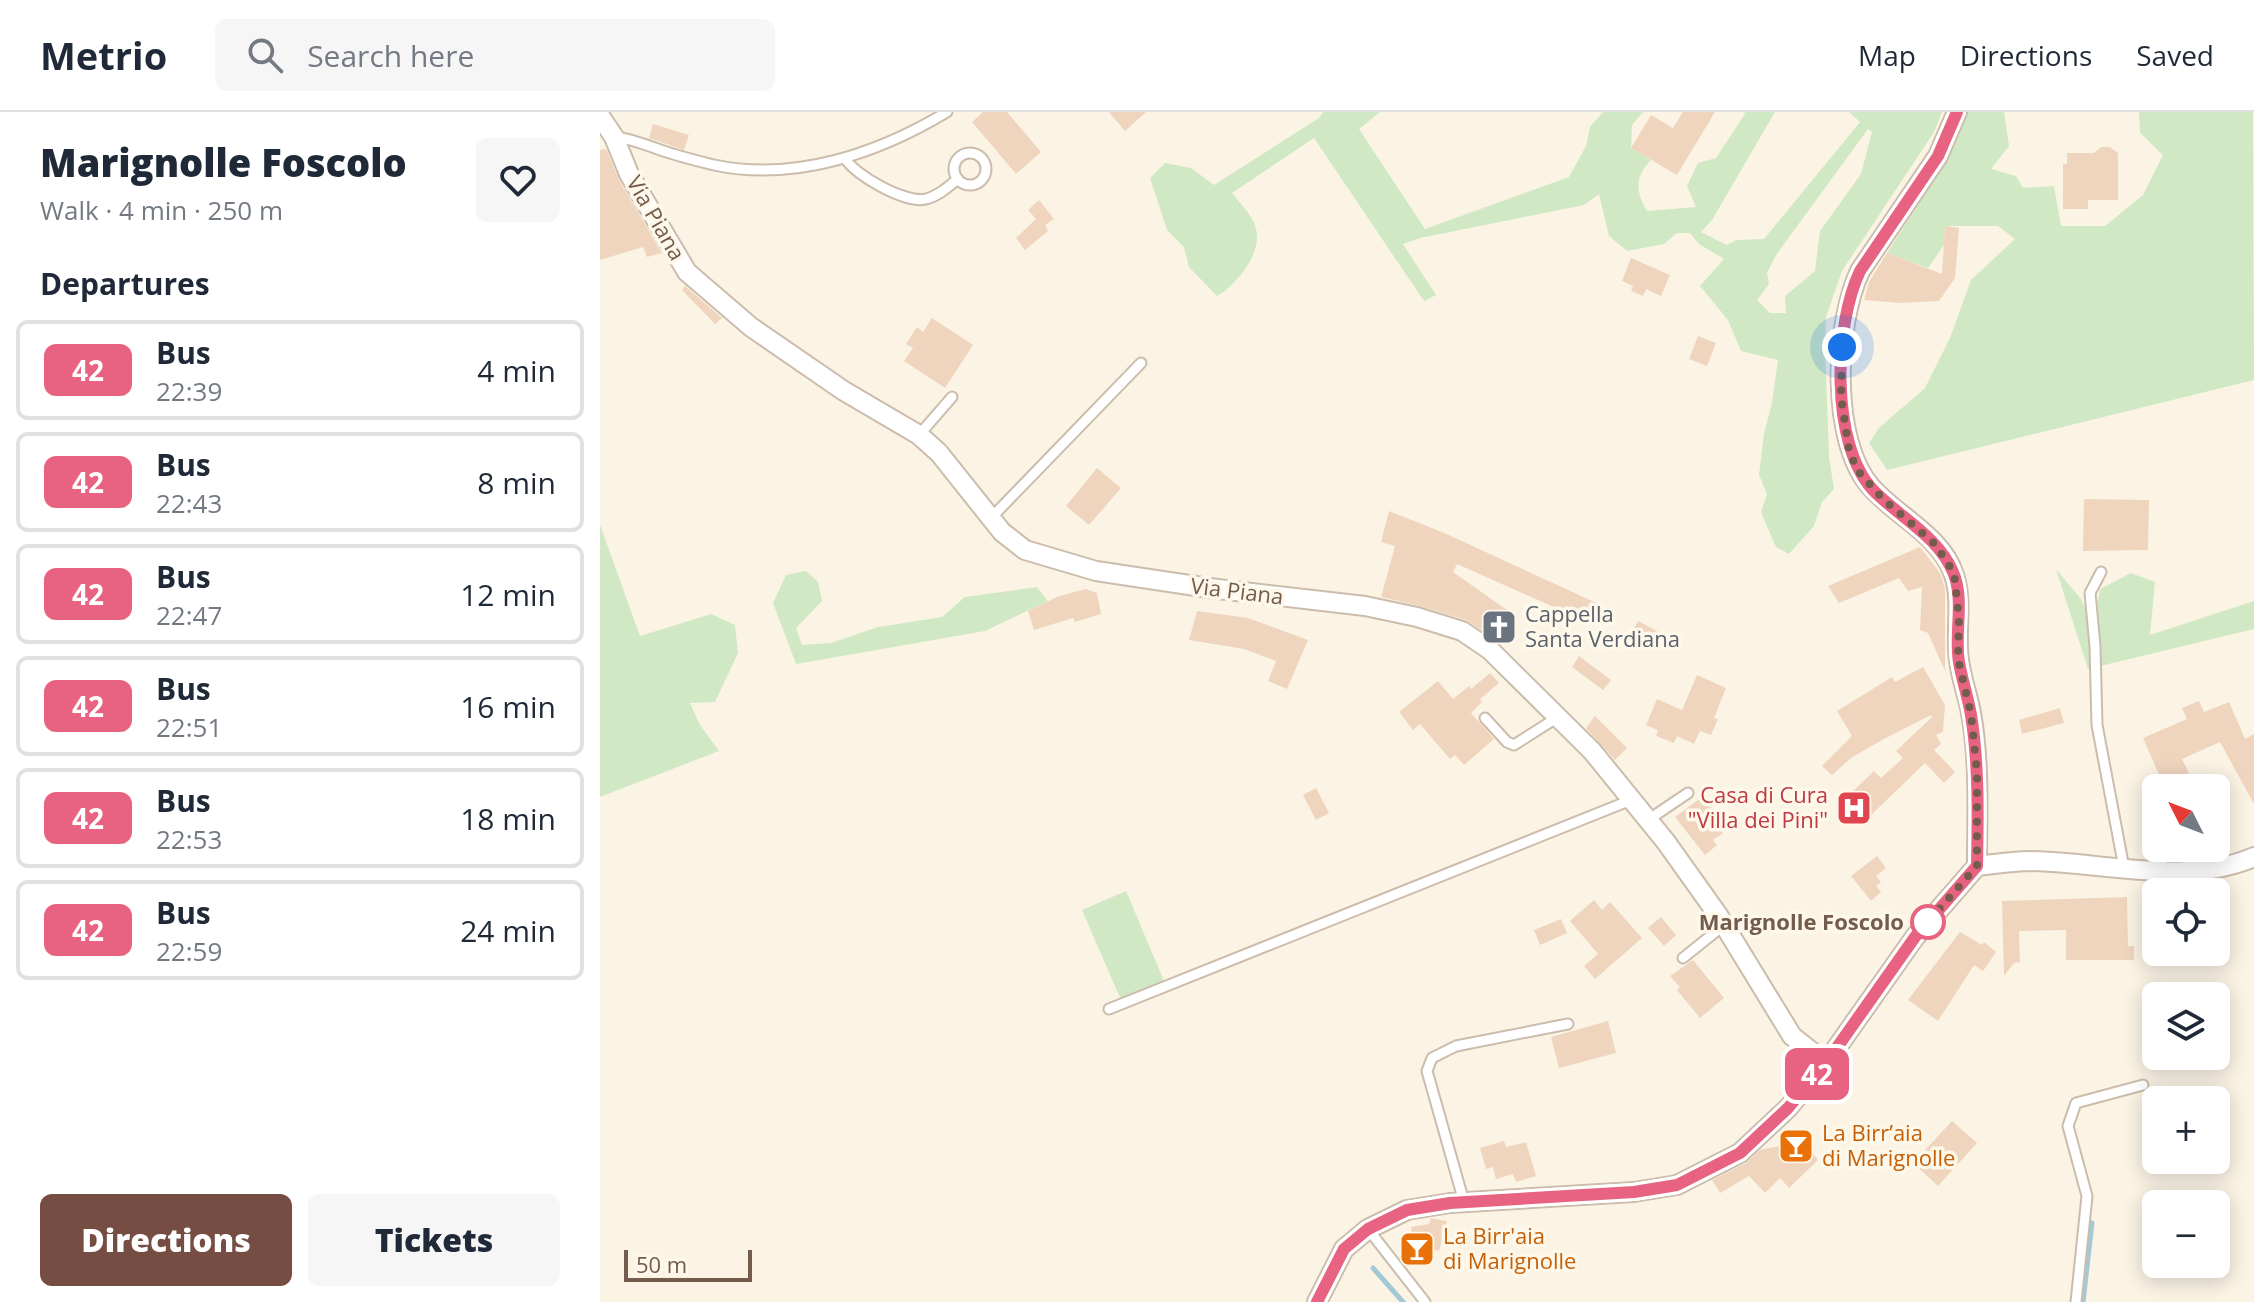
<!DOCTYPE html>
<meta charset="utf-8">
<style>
:root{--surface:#fff;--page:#f6f6f7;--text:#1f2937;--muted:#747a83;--line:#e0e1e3;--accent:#754d43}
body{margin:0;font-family:"Open Sans",sans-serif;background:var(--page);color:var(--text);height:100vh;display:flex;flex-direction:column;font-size:30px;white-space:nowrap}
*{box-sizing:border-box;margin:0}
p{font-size:26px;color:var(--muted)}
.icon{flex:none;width:44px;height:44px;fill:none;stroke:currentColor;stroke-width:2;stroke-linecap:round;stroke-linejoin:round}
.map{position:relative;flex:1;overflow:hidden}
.details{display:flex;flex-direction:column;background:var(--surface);width:600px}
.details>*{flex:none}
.badge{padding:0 16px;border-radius:12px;font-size:28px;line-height:52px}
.needle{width:52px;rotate:312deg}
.tools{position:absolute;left:1542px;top:662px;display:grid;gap:16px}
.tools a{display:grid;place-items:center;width:88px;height:88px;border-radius:12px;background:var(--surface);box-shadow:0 4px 20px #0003;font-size:40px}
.scale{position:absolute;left:24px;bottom:20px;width:128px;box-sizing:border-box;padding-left:8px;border:4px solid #735c4c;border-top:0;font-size:22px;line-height:28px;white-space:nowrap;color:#735c4c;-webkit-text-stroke:6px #fef8eb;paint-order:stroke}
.you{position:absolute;width:40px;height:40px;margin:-20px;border:6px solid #fff;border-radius:50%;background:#1a73e8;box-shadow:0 0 0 12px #1a73e833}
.map>.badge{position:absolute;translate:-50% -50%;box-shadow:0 0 0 4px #fff}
h2{padding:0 40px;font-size:30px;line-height:72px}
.round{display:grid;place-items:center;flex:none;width:84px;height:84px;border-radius:12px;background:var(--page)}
.summary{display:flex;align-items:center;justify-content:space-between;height:136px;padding:0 40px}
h1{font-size:38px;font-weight:800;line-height:60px}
.primary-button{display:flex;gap:16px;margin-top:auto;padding:16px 40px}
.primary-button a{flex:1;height:92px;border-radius:12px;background:var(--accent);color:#fff;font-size:32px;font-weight:800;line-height:92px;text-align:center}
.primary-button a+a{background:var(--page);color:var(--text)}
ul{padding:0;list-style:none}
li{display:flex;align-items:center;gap:24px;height:100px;margin:0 16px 12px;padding:0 24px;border:4px solid var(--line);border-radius:12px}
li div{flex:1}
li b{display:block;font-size:30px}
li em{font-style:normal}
li .badge{min-width:88px;font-weight:700;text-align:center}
header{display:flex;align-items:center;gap:48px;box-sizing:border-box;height:112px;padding:0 40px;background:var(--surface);border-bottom:2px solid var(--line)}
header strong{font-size:38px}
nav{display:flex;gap:44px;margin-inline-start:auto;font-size:28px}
.search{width:560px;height:72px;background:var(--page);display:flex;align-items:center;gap:20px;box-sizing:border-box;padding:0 28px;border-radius:12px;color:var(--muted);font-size:30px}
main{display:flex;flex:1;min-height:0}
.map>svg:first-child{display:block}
</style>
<header>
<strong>Metrio</strong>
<div class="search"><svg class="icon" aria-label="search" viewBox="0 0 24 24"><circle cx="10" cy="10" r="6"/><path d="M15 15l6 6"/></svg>Search here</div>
<nav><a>Map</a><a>Directions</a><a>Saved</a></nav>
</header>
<main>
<section class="details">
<div class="summary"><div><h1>Marignolle Foscolo</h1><p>Walk · 4 min · 250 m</p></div><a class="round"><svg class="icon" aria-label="heart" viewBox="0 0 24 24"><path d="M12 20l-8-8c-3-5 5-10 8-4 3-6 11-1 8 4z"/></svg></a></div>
<h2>Departures</h2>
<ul>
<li><span class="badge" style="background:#e76381;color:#fff">42</span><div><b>Bus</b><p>22:39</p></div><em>4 min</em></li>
<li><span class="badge" style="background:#e76381;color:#fff">42</span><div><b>Bus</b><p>22:43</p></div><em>8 min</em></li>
<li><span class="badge" style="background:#e76381;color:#fff">42</span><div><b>Bus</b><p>22:47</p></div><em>12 min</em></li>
<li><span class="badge" style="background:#e76381;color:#fff">42</span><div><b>Bus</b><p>22:51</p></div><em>16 min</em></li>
<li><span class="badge" style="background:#e76381;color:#fff">42</span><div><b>Bus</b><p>22:53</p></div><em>18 min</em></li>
<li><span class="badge" style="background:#e76381;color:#fff">42</span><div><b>Bus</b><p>22:59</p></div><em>24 min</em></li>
</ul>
<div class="primary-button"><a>Directions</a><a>Tickets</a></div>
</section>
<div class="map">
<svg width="1654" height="1190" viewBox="0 0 1654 1190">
<rect width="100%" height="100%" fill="#fbf4e5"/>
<g fill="#d0e8c4" fill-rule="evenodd">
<path d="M723,0H780L759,17L825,117L969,65L986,34L990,15L1003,0H1043L1032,13L1031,36L1051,48C1035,65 1035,78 1047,99L1096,95L1087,74L1098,51L1116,46L1145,2L1144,0H1175L1112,108L1101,120L1127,133L1136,128L1164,127L1260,10L1249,0H1342L1334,20L1242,159L1226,205L1225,235L1229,345L1234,377L1222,390L1214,414L1189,442L1176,435L1161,400L1167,382L1159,363L1164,322L1172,291L1178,248L1141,239L1128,208L1100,174L1124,147L1099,132L1090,121H1077L1064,132L1027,139L1009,124L999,82L984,93L820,126L803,132L836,183L824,189L714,26L632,81C641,93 657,107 657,124C658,146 634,175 617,184L589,155L584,135L567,118L550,66L565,51L591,56L614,73L719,6ZM1268,17L1272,20L1261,62L1220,119L1215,159L1185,184L1186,201H1170L1157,188L1169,172L1167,161L1176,143Z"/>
<path d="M1365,0H1404L1409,34L1391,57L1416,64L1423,76L1454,74L1461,114H1505L1543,83L1563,43L1540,21L1539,0H1653L1654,268L1287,358L1269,331L1279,316L1325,276L1350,226L1371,168L1415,127L1398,114H1345L1344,133L1328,156L1287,141C1317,95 1347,51 1365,0Z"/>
<polygon points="0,413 40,524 111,502 135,513 138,541 115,590 90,591 100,613 119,639 0,685"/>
<polygon points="1456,457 1481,487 1493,513 1500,477 1531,461 1555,470 1550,523 1654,489 1654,517 1488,557"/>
<polygon points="206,459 218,470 222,489 196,516 202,533 231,531 278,515 342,505 365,485 437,475 448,489 385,519 196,552 173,491 186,463"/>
<polygon points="526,779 564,869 521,888 482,798"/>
</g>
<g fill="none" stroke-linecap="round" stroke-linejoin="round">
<g stroke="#a2c9d5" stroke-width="5">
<polyline points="773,1156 803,1190"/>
<polyline points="1483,1190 1492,1111"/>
</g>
</g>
<g fill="#efd5be">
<polygon points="383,0 407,0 441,40 416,62 372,10"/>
<polygon points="509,0 546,0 525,19"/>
<polygon points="1083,0 1115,0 1077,63 1031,36 1051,3 1073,16"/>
<polygon points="53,12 89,23 84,38 49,26"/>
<polygon points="1501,35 1510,35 1518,41 1518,88 1488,88 1488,97 1463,97 1463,52 1467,52 1467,41 1494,41"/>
<polygon points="6,37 19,68 62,141 47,145 43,135 0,148 0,38"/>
<polygon points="439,88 454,107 445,113 448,119 425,138 416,126 436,107 428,98"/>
<polygon points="1345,114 1359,116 1355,166 1339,189 1300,191 1264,188 1269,170 1287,141 1342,162"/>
<polygon points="1031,146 1070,163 1061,184 1046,177 1043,184 1031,179 1033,174 1022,169"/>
<polygon points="85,174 122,206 115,212 82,178"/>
<polygon points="332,206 373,233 345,276 304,249 313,236 306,232 317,215 323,220"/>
<polygon points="1098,224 1116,231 1107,254 1089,247"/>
<polygon points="497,356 521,376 489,413 466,394"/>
<polygon points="1484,387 1549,388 1548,438 1483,439"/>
<polygon points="789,399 842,420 1003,494 994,513 857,452 853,460 917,505 899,530 866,508 820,494 781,485 795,434 781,430"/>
<polygon points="1320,435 1340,461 1345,476 1345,559 1328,521 1320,518 1322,475 1308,479 1299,466 1239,491 1228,474"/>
<polygon points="486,477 497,481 501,502 475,510 473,506 434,518 428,499 459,484"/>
<polygon points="597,499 648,506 708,528 687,577 668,569 676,549 644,537 589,528"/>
<polygon points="1038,509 1059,520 1046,538 1027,528"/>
<polygon points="979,544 1011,568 1003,578 972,555"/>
<polygon points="1323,555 1345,593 1343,620 1336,623 1341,632 1334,638 1355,660 1344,671 1325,651 1269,705 1248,684 1274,659 1281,666 1303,646 1296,639 1332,605 1331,603 1284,627 1251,646 1232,663 1222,654 1252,624 1237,599 1292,565 1295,570"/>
<polygon points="890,561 899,571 880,587 882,590 871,601 894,627 864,653 855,643 850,647 820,612 813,618 799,600 838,569 853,587 869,574 871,577"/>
<polygon points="1097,563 1126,576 1114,606 1118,607 1111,623 1100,619 1094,632 1077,624 1074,631 1056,624 1058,618 1046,613 1057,587 1082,598"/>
<polygon points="1599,589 1604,600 1629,590 1645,627 1654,622 1654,692 1620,630 1582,647 1589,661 1563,672 1543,626 1587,607 1582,596"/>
<polygon points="1460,596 1464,611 1422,622 1419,608"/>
<polygon points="995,604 1027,636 1015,648 986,616"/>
<polygon points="716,676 729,701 716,708 703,683"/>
<polygon points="1102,685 1111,696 1106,699 1123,721 1113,728 1117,733 1105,743 1075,705"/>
<polygon points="1277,744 1286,756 1276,764 1281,770 1276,774 1281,780 1271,789 1251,764"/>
<polygon points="1527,785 1528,834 1534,834 1534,848 1466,848 1466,818 1419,819 1420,850 1414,851 1404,864 1402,789"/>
<polygon points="994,788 1002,798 1010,790 1042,826 995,867 984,854 998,842 970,809"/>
<polygon points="1061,805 1076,823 1064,834 1048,816"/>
<polygon points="961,807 967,821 940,833 934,818"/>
<polygon points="1360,820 1382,833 1384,830 1396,840 1383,859 1374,853 1338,909 1308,888"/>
<polygon points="1093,848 1124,886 1100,906 1077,878 1080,875 1070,864"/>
<polygon points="1008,909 1016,941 959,956 951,925"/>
<polygon points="1352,1009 1377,1031 1338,1074 1313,1051"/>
<polygon points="904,1029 906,1035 926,1030 936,1064 916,1070 913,1062 896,1067 893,1055 886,1057 880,1036"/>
<polygon points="1203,1029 1218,1048 1189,1076 1180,1066 1165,1081 1149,1064 1120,1081 1112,1068 1146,1051 1160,1038"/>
<polygon points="831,1106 847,1109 839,1139 823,1135 824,1130 813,1133 811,1115 829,1112"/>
</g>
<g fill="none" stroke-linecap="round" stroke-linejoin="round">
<defs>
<g id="lane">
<path d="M14,25C29,26 40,31 55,36C73,43 94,48 114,53C194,70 277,42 347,0"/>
<circle cx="370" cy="57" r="16"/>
<path d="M245,46C254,63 306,92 326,87C338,84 348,75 358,67"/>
<polyline points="319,323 352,285"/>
<polyline points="391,406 541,251"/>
<polyline points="1501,460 1490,481 1495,534 1497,613 1524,756"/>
<polyline points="885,606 907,630 914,633 958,605"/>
<polyline points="1048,708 1088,681"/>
<polyline points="1562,736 1562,758"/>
<polyline points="1083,846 1124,813"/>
<polyline points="509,897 1031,688"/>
<polyline points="864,1090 827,959 832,946 856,934 968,912"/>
<polyline points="768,1117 825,1190"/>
<polyline points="1476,1190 1487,1084 1468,1014 1476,991 1543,973"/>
</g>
<g id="street">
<path d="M1357,0L1338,44L1260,159C1235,212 1230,329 1271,375C1296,404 1342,424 1354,463C1363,490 1355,520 1359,548C1361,566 1368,584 1371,601C1380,651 1377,703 1377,754"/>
<polyline points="0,4 14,25 29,62 87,160 151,215 244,279 319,323 339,341 402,420 425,438 496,459 609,476 765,494 817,505 862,519 890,538 992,639 1066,730 1118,803 1192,924 1226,951"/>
<path d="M717,1190L744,1137L768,1117L807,1098L850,1091L1034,1080L1077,1073L1140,1041L1188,996L1226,951L1315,825L1377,754C1393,752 1410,750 1426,749C1499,749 1585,775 1654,745"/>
</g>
</defs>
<use href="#lane" stroke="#ccbcac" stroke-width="13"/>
<use href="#street" stroke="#ccbcac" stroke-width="22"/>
<use href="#lane" stroke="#fff" stroke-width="9"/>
<use href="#street" stroke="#fff" stroke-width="18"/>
</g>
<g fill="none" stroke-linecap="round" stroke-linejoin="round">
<defs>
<path id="line" d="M717,1190L744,1137L768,1117L807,1098L850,1091L1034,1080L1077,1073L1140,1041L1188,996L1226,951L1315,825L1377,754C1378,704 1379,653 1371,603C1368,585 1362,568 1359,550C1354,521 1365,488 1353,460C1338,424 1299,405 1273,378C1230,332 1234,213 1260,159L1338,44L1357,0"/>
</defs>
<use href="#line" stroke="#fff" stroke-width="18"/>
<use href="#line" stroke="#e76381" stroke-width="12"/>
<polyline stroke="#735c4c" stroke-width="8" stroke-dasharray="0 14.4" points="1242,235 1241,285 1249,338 1257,358 1282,386 1335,432 1354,461 1359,506 1358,547 1371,602 1377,660 1377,754 1328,810"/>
</g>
<defs>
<symbol id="church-square" viewBox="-11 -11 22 22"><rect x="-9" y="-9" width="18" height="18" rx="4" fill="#6b7280" stroke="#fef8eb"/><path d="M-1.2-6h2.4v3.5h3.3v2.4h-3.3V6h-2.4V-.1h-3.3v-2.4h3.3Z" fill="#fff"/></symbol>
<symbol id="hospital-square" viewBox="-11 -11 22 22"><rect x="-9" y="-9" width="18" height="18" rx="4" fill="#e0444e" stroke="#fef8eb"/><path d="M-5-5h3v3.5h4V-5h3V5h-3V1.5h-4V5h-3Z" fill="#fff"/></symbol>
<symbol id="bar-square" viewBox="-11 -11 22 22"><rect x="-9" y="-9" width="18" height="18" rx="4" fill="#e8710a" stroke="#fef8eb"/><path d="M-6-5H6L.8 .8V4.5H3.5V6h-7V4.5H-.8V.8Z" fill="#fff"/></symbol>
</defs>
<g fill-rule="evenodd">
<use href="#church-square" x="879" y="495" width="40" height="40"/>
<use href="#hospital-square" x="1234" y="676" width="40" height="40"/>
<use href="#bar-square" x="1176" y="1014" width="40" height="40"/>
<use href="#bar-square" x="797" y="1117" width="40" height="40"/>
</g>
<circle fill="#fff" stroke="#e76381" stroke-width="4" cx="1328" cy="810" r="16"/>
<g text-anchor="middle" stroke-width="7" stroke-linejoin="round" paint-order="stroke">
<g font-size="22" fill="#735c4c" stroke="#fef8eb">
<text transform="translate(56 106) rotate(60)" y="8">Via Piana</text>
<text transform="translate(637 479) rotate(7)" y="8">Via Piana</text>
</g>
<g font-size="22" fill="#5b616d" stroke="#fef8eb" text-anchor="start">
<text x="925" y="510">Cappella<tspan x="925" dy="25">Santa Verdiana</tspan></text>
</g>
<g font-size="22" fill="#be3a42" stroke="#fef8eb" text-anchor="end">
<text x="1228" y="691">Casa di Cura<tspan x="1228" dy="25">"Villa dei Pini"</tspan></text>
</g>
<g font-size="22" font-weight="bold" fill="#735c4c" stroke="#fef8eb" text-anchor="end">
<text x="1304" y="818">Marignolle Foscolo</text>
</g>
<g font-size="22" fill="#c56008" stroke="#fef8eb" text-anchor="start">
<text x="1222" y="1029">La Birr’aia<tspan x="1222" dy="25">di Marignolle</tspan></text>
<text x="843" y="1132">La Birr'aia<tspan x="843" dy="25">di Marignolle</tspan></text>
</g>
</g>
</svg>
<div class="tools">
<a><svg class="needle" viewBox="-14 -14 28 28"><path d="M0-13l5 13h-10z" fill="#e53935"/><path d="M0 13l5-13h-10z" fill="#747a83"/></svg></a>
<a><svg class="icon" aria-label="locate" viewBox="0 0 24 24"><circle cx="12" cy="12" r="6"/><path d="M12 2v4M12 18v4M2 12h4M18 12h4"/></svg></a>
<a><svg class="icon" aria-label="layers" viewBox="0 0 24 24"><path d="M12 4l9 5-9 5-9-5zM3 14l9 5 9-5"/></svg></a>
<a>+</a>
<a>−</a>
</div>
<div class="scale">50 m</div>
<div class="you" style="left:1242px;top:235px"></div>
<b class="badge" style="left:1217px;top:962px;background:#e76381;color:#fff">42</b>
</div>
</main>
